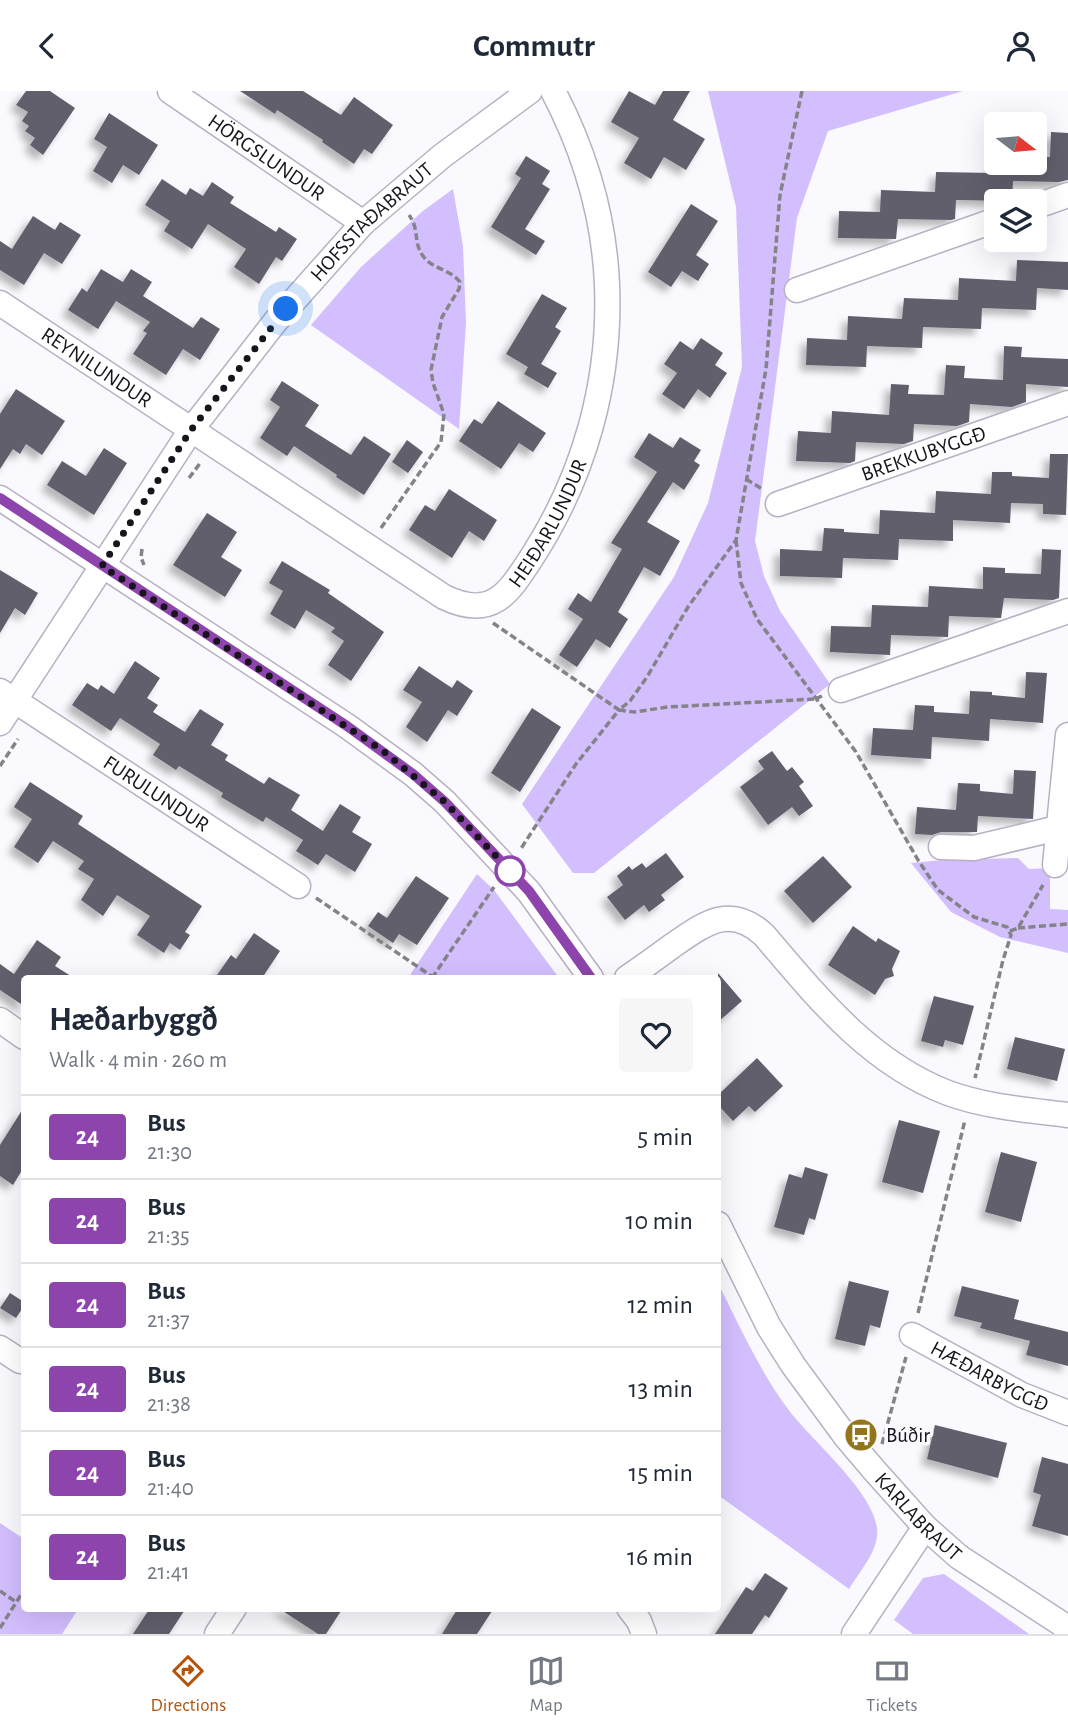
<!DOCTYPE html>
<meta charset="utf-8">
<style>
:root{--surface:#fff;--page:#f6f6f7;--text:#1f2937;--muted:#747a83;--line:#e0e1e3;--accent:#b45309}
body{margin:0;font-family:"Alegreya Sans",sans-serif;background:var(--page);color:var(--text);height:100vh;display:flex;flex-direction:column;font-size:26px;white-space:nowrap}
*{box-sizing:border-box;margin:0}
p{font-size:23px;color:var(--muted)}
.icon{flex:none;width:38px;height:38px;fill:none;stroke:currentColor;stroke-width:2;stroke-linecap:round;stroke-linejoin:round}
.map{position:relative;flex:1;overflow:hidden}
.sheet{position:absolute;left:21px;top:884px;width:700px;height:637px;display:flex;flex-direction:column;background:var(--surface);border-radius:7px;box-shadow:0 7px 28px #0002}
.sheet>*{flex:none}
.badge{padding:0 14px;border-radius:5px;font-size:24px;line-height:46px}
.needle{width:46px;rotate:106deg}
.tools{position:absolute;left:984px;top:21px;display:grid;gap:14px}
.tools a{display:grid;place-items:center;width:63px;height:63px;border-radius:7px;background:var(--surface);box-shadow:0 7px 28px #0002;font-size:35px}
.you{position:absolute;width:35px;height:35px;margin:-18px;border:5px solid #fff;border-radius:50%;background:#1a73e8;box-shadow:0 0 0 10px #1a73e833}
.map>.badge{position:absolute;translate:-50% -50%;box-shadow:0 0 0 4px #fff}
.round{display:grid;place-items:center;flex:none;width:74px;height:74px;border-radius:7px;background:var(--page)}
.overview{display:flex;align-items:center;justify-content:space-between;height:119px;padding:0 28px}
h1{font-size:33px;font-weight:700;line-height:52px}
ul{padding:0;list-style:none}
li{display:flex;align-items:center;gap:21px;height:84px;padding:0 28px;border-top:2px solid var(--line)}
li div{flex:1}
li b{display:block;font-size:26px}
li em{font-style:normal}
li .badge{min-width:77px;font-weight:700;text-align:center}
header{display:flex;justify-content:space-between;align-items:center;height:91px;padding:0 28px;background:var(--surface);font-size:32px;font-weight:700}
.tabs{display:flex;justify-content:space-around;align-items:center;height:98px;border-top:2px solid var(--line);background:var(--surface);font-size:19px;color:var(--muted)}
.tabs a{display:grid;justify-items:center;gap:4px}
.tabs .on{color:var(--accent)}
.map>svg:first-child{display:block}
</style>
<header><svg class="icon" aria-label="back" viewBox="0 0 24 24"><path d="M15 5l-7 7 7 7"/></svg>Commutr<svg class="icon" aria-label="person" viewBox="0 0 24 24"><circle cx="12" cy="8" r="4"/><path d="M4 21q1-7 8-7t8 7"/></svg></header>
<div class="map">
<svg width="1068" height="1543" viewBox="0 0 1068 1543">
<defs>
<filter id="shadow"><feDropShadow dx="-6" dy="6" stdDeviation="3.5" flood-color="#0004"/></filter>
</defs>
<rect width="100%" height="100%" fill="#faf9fd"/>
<g fill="#d3befe">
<polygon points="708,0 963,0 828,40 797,127 755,450 764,485 780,520 830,593 594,782 573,782 522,713 674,486 708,412 742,276 736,116"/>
<polygon points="453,98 463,155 466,232 459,338 311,234 361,176 423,120"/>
<polygon points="1018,767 1029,778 1050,777 1050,818 1068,819 1068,862 1000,846 951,821 911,772 942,769"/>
<polygon points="477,783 494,799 559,887 408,887"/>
<path d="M718,1192C739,1234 762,1285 791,1322C814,1351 873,1401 877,1437C880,1458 860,1480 849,1498L718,1404Z"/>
<polygon points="0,1432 24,1448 24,1517 79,1517 62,1543 0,1543"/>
<polygon points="944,1483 1029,1543 913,1543 894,1529 923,1487"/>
</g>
<g fill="#625e6d" filter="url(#shadow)">
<polygon points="26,0 50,0 75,17 43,64 30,54 35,47 25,40 29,35 22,30 28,21 16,14"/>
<polygon points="240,0 303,0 341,24 354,6 393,34 372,63 364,58 354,73 322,51 323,49 277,19 275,23"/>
<polygon points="629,0 655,14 663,0 690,0 673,29 705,48 686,79 664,66 651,88 624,72 639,47 611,31"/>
<polygon points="109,22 158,54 139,84 123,74 112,92 93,80 107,56 94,48"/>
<polygon points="1051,41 1068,42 1068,89 1059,91 1013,90 1012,110 956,109 955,128 951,129 898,128 896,148 838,147 839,120 880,121 881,99 935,101 936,81 993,82 994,72 1034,72 1034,66 1050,66"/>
<polygon points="526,65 550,80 542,93 550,98 525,138 545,150 536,164 491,136 521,87 515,83"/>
<polygon points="162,88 186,104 190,97 203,105 212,91 234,106 230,112 276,141 279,136 297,148 282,170 276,166 259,193 234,176 246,158 208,133 192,158 164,140 170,130 145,114"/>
<polygon points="691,113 718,130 696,164 709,173 698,190 682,180 671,196 648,181"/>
<polygon points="33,125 55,139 60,131 81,144 62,173 44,162 24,194 0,179 0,150 12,158"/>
<polygon points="1017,169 1068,171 1068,199 1037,197 1036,219 982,217 981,238 923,236 922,257 867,255 866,276 806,274 807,247 847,249 848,225 902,228 904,207 958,209 959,187 1016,190"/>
<polygon points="101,178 123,191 131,178 152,191 143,205 193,237 201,226 220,238 200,269 183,258 166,284 133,263 147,242 143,240 150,231 116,210 98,238 68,219 82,197 87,201"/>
<polygon points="542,203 567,217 555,236 561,240 541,273 557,282 548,297 524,283 528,276 506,263"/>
<polygon points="701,247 723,262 715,274 727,282 710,307 698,298 684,318 662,303 677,282 664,273 680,250 693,259"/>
<polygon points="1004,255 1022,256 1021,266 1068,268 1068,296 1026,293 1026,311 1012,316 970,313 969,331 957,335 914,333 913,350 904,353 856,351 855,370 850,372 796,370 798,340 831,342 832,320 889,324 891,293 909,294 908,303 944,304 946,274 965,275 964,287 1003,289"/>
<polygon points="282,290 319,314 305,335 351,364 364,345 391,363 364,404 336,386 337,384 294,355 287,365 260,347 280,316 270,309"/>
<polygon points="16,298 65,330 42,364 26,353 20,363 13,358 0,378 0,323"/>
<polygon points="498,310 546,342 533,361 519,352 501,378 459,350 474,328 482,333"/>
<polygon points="649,342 673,357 680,346 701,359 694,370 700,374 684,399 673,391 647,431 680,450 660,485 644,476 618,521 628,528 610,557 596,548 577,576 559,564 583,528 568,518 578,502 591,511 622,458 611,452 657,381 634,366"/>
<polygon points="407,349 423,361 408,382 392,371"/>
<polygon points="104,357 127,372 94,424 47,394 62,370 86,385"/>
<polygon points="1050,363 1068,363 1066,424 1043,423 1043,413 1011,412 1010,432 953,429 953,450 899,448 898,469 843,467 842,487 780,485 780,458 822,460 824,437 844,438 844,441 879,443 880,419 935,422 936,400 991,403 992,381 1012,381 1012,385 1049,387"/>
<polygon points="449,398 497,429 484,450 469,440 452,467 409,439 425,414 435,420"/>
<polygon points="207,422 237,441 221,466 242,479 225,506 173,474"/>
<polygon points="1042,458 1061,459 1059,507 1053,509 1004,507 1001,527 949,525 948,546 891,544 890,564 830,561 831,535 871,536 872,514 928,516 929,495 983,498 983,476 1005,477 1005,482 1041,483"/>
<polygon points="282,470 330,499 328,502 384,541 351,590 328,574 344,550 331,541 335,537 306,519 295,538 270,523 283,500 269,492"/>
<polygon points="0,479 38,502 25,524 15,517 0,542"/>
<polygon points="135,570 160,587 147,607 158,614 153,621 185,641 200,618 224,633 211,654 228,664 225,669 264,693 269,686 300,704 291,719 323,740 340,713 361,726 352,741 372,753 355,781 326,763 318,774 296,760 303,749 266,726 263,731 221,706 223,702 179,675 176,679 153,664 160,653 120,627 111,640 72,614 87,592 98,599 101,594 114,603"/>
<polygon points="419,575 452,597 457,589 473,600 457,625 448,619 427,651 406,636 422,611 403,599"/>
<polygon points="1026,581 1047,582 1043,632 990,628 989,650 932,646 931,668 871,664 873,637 913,639 915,614 934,615 934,621 969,623 970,600 992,601 992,604 1025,607"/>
<polygon points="532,617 561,636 520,701 491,682"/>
<polygon points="772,660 787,680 792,676 804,691 799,695 813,715 799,725 792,716 768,734 740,696 764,678 758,670"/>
<polygon points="1014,679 1036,680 1033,728 978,725 977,741 941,741 932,744 915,743 917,716 956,719 958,692 980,693 980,700 1013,703"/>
<polygon points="30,691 83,725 78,733 202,815 185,841 190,844 180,859 170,852 164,862 137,844 150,825 117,804 103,825 81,809 94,788 78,778 84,770 53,750 38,772 14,756 32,728 14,716"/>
<polygon points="666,762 684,786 661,804 665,809 649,821 644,814 625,829 607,806 623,794 617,785 629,775 632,779 642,772 646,777"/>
<polygon points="823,765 852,796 813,832 784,800"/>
<polygon points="416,785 449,807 417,854 399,843 393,852 368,835 378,821 387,827"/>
<polygon points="853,835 876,851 878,847 900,860 892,878 894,885 885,888 875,904 828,874"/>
<polygon points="254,842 280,860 262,887 215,887 231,864 236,868"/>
<polygon points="37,849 61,866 55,875 74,887 21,887 24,890 24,915 0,899 0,873 14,883"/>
<polygon points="718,882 742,910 718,931"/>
<polygon points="934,905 974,915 963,954 945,949 943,956 921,950"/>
<polygon points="1015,946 1065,958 1057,990 1007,978"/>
<polygon points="757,967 783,995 755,1021 749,1015 733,1030 718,1014 718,1004"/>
<polygon points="24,1016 24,1076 13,1094 0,1085 0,1054"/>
<polygon points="899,1029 940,1040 923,1102 882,1091"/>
<polygon points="1001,1061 1037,1071 1021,1131 985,1121"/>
<polygon points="805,1076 828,1083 815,1129 809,1127 804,1144 774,1136 789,1083 802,1087"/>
<polygon points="849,1190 889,1200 880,1237 870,1234 865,1255 835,1248"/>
<polygon points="962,1195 1019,1209 1014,1228 1068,1241 1068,1275 1026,1264 1030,1250 980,1237 982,1232 954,1225"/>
<polygon points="10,1202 24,1211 24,1215 16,1227 0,1217"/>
<polygon points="935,1334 1007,1352 998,1387 927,1368"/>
<polygon points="1042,1366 1068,1373 1068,1445 1032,1435 1041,1404 1033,1401"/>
<polygon points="765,1482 788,1497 769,1527 765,1524 752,1543 715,1543 746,1496 753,1500"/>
<polygon points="150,1517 186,1517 169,1543 133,1543"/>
<polygon points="278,1517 343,1517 326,1543 318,1543"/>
<polygon points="458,1517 494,1517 477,1543 442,1543"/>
</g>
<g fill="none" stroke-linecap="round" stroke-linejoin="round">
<defs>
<g id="minor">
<path id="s1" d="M170,0L363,132"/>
<polyline points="1034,116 1068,104"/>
<polyline points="797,199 996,129"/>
<path id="s2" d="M0,212L444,506C492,529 508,503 532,466C585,384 611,290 607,193C604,124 585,61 553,0"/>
<polyline points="0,407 347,635 413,683 445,711 529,801 591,887"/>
<path id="s3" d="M778,413L1068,312"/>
<polyline points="841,599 1068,520"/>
<path id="s4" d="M0,600L298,795"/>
<path id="s5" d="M0,632L191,339L275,231L363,132L442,65L530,0"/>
<polyline points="941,756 974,757 1058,737"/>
<polyline points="1055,774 1068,644"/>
<path d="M627,887C642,877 657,866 672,855C704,833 730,812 764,844C817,906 869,972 948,1002C986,1016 1028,1019 1068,1024"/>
<polyline points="0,929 24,946"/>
<path id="s6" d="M718,1133L769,1236L793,1274L846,1346L874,1379L925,1436L959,1466L1068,1537"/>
<path id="s7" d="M912,1244L1022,1304L1068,1322"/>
<polyline points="0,1257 20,1270"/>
<polyline points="629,1517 639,1530 644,1543"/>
<polyline points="217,1543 234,1517"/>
<polyline points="854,1543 925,1436"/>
</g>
</defs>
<use href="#minor" stroke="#b7b1c3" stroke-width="27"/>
<g stroke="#848388" stroke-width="3.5" stroke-dasharray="7 3.5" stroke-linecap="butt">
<polyline points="802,0 780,104 766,278 736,449 688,516 647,586 630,610 619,619 634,621 668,616 815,608 822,605"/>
<polyline points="189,387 201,371"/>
<polyline points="746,388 762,398"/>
<path d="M381,437L441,351L444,323L433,292L431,279L442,226L459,198L460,191C450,178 432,178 423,165C413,152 420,139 409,124"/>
<polyline points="736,449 741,492 757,528 856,661 918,769 938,799 974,826 1007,836 1011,844 1003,869 975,987"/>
<polyline points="142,458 141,466 144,474"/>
<polyline points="493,532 619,619 576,673 520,759"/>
<polyline points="0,675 18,648"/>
<polyline points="316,807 433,886"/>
<polyline points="1018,837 1068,833"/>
<polyline points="1010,840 1018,837 1043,794"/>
<polyline points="432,887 494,796"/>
<polyline points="918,1222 965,1029"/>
<polyline points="882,1353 906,1266"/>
<polyline points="0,1500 16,1511"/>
<polyline points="0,1537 24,1499"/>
</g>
<use href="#minor" stroke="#fff" stroke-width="24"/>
</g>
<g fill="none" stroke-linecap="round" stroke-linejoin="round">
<defs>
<polyline id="line" points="0,407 347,635 413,683 445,711 529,800 591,887"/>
</defs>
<use href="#line" stroke="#fff" stroke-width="16"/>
<use href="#line" stroke="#8e44ad" stroke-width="10"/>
<polyline stroke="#17151b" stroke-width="7" stroke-dasharray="0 12.6" points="286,218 191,339 102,475 382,659 445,711 510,780"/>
</g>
<defs>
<symbol id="bus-disc" viewBox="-11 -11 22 22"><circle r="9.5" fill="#93751c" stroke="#faf9fd"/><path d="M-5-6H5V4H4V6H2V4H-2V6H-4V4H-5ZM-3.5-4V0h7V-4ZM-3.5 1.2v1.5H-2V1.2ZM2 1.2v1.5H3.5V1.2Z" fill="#fff"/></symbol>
</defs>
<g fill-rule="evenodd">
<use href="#bus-disc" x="842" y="1325" width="38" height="38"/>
</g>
<circle fill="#fff" stroke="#8e44ad" stroke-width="3.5" cx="510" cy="780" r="14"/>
<g text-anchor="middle" stroke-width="7" stroke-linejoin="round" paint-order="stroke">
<g font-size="21" fill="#17151b" stroke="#faf9fd">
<text dy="7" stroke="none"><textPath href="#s1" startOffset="117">HÖRGSLUNDUR</textPath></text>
<text dy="7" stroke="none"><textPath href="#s5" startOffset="626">HOFSSTAÐABRAUT</textPath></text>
<text dy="7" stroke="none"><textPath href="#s2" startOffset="116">REYNILUNDUR</textPath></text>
<text dy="7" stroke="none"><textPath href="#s3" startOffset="154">BREKKUBYGGÐ</textPath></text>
<text dy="7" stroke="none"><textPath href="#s2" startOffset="681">HEIÐARLUNDUR</textPath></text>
<text dy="7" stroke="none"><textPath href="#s4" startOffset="187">FURULUNDUR</textPath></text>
<text dy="7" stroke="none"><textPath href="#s7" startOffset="88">HÆÐARBYGGÐ</textPath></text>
<text dy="7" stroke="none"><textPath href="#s6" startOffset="357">KARLABRAUT</textPath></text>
</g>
<g font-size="21" fill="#17151b" stroke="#faf9fd" text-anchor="start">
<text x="886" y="1351">Búðir</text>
</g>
</g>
</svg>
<div class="tools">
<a><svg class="needle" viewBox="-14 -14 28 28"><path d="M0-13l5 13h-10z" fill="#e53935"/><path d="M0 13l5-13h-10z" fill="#747a83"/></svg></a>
<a><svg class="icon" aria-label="layers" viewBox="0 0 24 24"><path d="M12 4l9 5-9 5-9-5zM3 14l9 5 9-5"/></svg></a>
</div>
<div class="you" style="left:286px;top:218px"></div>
<section class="sheet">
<div class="overview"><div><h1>Hæðarbyggð</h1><p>Walk · 4 min · 260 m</p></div><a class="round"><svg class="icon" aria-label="heart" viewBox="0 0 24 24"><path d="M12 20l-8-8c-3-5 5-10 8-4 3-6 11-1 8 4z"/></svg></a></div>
<ul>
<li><span class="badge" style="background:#8e44ad;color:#fff">24</span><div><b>Bus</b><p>21:30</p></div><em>5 min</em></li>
<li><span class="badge" style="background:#8e44ad;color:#fff">24</span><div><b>Bus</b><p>21:35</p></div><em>10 min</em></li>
<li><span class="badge" style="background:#8e44ad;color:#fff">24</span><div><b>Bus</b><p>21:37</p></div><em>12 min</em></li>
<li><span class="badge" style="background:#8e44ad;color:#fff">24</span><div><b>Bus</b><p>21:38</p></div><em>13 min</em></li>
<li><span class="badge" style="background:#8e44ad;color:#fff">24</span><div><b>Bus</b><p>21:40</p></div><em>15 min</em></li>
<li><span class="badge" style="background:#8e44ad;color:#fff">24</span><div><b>Bus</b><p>21:41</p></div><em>16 min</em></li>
</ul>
</section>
</div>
<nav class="tabs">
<a class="on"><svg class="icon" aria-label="directions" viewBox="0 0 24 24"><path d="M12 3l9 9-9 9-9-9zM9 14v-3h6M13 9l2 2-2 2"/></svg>Directions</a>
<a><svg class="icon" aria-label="map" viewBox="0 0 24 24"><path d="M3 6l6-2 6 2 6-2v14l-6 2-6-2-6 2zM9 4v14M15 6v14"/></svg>Map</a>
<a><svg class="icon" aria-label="tickets" viewBox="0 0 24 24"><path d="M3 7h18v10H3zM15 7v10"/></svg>Tickets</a>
</nav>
